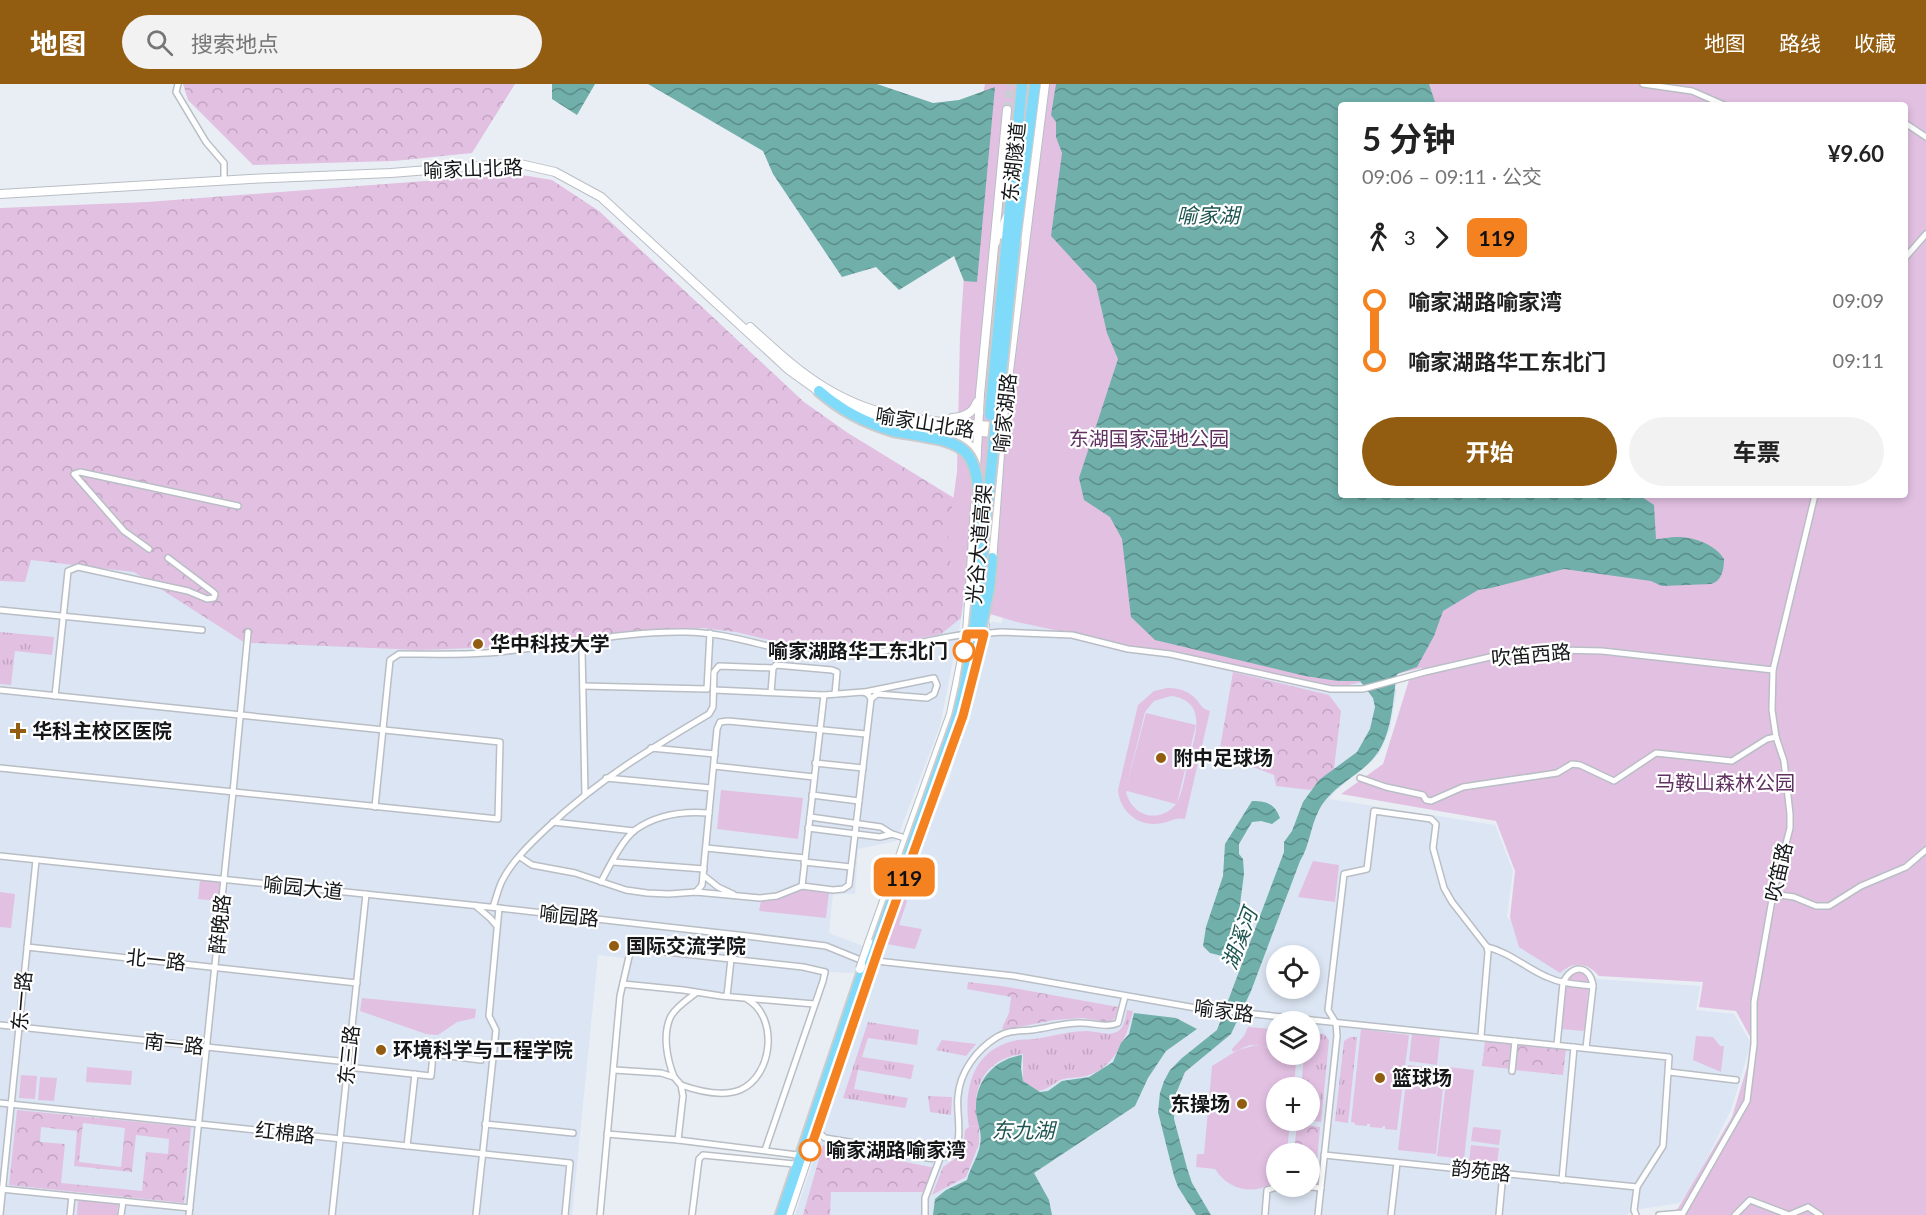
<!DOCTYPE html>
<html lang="zh">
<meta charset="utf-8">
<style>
:root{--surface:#fff;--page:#f2f2f2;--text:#222;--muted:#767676;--accent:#925d11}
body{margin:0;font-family:Lato,"Noto Sans SC",sans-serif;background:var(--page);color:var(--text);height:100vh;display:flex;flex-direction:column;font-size:22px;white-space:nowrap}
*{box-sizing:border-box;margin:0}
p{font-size:20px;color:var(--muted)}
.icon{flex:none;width:33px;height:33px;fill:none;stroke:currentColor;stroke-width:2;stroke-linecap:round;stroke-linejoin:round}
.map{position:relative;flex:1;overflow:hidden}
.drawer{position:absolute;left:1338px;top:18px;width:570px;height:396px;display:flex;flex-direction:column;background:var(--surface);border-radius:6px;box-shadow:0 3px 9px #0003}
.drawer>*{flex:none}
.badge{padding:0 12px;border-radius:9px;font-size:21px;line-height:39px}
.tools{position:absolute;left:1266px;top:861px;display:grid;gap:12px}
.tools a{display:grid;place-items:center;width:54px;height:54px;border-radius:50%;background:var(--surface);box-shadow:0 3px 9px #0003;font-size:30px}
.map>.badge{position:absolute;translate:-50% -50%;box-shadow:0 0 0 3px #fff}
.legs{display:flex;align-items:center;gap:9px;height:66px;padding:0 24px;font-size:20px}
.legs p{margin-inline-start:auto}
.headline{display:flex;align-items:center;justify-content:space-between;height:102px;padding:0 24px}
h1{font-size:33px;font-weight:700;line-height:45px}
.action{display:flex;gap:12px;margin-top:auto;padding:12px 24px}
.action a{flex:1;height:69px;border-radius:36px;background:var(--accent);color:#fff;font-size:24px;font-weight:700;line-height:69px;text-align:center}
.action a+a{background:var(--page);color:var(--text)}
ul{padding:0 24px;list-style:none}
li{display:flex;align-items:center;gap:21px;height:60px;font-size:22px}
li i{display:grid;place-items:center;width:9px;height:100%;margin:0 8px;background:currentColor}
li i::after{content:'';width:15px;height:15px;margin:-8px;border:4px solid;border-radius:50%;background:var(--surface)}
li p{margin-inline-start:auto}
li:first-child i{background:linear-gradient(#0000 50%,currentColor 0)}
li:last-child i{background:linear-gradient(currentColor 50%,#0000 0)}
header{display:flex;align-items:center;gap:36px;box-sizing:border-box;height:84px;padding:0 30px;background:var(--accent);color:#fff}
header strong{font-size:28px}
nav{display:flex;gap:33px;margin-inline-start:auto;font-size:21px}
.search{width:420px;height:54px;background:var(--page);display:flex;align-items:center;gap:15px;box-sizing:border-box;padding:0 21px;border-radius:33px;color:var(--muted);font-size:22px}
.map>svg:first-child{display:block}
</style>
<header>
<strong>地图</strong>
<div class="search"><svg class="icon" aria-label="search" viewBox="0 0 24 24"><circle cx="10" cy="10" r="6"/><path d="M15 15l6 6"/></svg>搜索地点</div>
<nav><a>地图</a><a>路线</a><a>收藏</a></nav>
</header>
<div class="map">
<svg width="1926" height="1131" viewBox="0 0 1926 1131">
<defs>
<pattern id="grass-tufts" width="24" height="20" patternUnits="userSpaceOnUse" patternTransform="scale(1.5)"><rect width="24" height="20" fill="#e2c0e2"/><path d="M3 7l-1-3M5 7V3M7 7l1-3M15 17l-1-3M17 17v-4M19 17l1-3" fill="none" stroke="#c1a4c1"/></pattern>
<pattern id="forest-crowns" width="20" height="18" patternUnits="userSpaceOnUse" patternTransform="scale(1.5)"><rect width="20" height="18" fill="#e2c0e2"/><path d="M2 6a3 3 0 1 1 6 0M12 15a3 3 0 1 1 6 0" fill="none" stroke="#c1a4c1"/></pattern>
<pattern id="water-waves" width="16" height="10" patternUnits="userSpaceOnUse" patternTransform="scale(1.5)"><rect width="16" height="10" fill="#70afaa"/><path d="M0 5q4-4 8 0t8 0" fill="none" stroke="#5b8d8a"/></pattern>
</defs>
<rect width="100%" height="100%" fill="#e9eef5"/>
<path fill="#dce5f3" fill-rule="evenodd" d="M1341,21V411L1371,596L1397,606L1390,645L1379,670L1337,706L1329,715L1495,741L1513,787L1507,833L1570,885L1581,882L1592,888L1597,895L1700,902L1696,926L1734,930L1751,959L1731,1026L1698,1092L1680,1119L1634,1126L1626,1131H795L878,885L852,889L830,888L816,920L623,898L625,874L598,871L572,1131H0V326L968,500L940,642L896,757L858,765L855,810L833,809L829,849L882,869L913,779L949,698L991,538L1002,539L1015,383ZM1276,872H1310V904H1276ZM1276,938H1310V970H1276ZM1276,1004H1310V1036H1276ZM1276,1070H1310V1102H1276Z"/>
<g fill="url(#grass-tufts)">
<polygon points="0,548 54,553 52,571 15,567 11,601 0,600"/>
<path d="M1127,926L1133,927C1127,953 1115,984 1086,992C1079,994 1071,993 1063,995C1054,998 1050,1005 1038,1007L1023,997V970C984,974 969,1006 979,1042L969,1043C963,1004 973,964 1018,956C1025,955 1033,956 1041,954C1057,951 1070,947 1087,947C1097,947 1110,953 1118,947C1125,943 1125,934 1127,926Z"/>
<polygon points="868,938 919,946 917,961 868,954 862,973 914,981 911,995 858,986 854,1005 908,1014 905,1024 843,1014"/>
<polygon points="1310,949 1324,950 1329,956 1321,1038 1310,1036 1310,1004 1301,1003 1304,971 1310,970"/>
<polygon points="1350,953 1357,953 1348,1039 1335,1037 1344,957"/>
<polygon points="942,956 976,960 966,972 936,966"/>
<polygon points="928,1012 952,1013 951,1031 930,1028"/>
</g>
<g fill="url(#forest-crowns)" fill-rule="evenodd">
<polygon points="183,0 515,0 472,69 394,77 253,81 188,16"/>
<polygon points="516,90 552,96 599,127 804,318 848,349 959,417 972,439 961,534 941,550 864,566 839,568 812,566 736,548 703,544 643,546 499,563 420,566 251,559 242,557 134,488 31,476 25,498 0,497 0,124 147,118"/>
<polygon points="1233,588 1329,611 1341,627 1333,693 1310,706 1276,702 1274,691 1219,670"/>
<polygon points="968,898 1002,902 1118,923 1115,934 1110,938 1083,934 1054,936 1004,946 1002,944 1009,929 1011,913 967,905"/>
<polygon points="1485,956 1514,959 1511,985 1482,982"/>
<polygon points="1518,961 1566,965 1563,991 1515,986"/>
<path d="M17,1026L191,1043L184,1119L9,1101ZM83,1039L125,1044L121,1083L79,1078ZM41,1043L77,1047L74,1082L132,1088L136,1051L169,1055L168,1070L146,1068L142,1107L61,1099L65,1060L40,1058Z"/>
<polygon points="1297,1040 1320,1043 1315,1099 1310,1099 1310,1070 1294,1069"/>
<polygon points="979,1042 979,1060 966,1093 932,1111 943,1083 956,1074 963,1065 965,1046 969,1043"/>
<polygon points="823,1061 935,1084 923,1108 831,1108 830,1131 803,1131"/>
</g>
<g fill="#e2c0e2" fill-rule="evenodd">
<path d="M985,0H1926V1131H1674L1732,1033L1754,960L1736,927L1699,923L1703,898L1599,892C1587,878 1573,877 1560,889L1519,863L1510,833L1515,787L1496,737L1341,710L1383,680L1409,596L1419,590L1422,584L1331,605L1017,538L990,530L963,510L951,485L948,452L957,388L960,252L972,68ZM1341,21H1905V411H1341Z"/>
<path d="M1167,604C1177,604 1187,606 1195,614C1201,620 1201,625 1210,627L1185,735C1175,733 1172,737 1162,739C1139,744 1120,728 1118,706L1138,621L1154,607ZM1171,612C1209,617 1195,653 1188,678C1185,691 1183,707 1177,719L1196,641L1146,629L1126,704L1145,628L1154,617ZM1126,708L1127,707L1176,720C1160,740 1132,733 1126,708Z"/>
<polygon points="721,706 803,714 798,755 717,745"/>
<polygon points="1313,777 1339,781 1335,818 1298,813"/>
<polygon points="200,796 221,797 218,817 198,815"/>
<polygon points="801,805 829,808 826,834 759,827 761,817 776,816"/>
<polygon points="0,808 15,810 11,844 0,843"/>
<polygon points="902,813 907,817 899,841 922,845 915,865 886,860"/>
<path d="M1577,888H1583L1589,893L1585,947L1561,945C1563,928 1560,896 1577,888Z"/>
<polygon points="362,914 476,925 475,934 457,938 438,951 426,950 360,927"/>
<polygon points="1248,943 1271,945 1270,963 1250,961 1233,968 1232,965 1244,952"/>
<polygon points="1361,945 1409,951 1397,1046 1385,1045 1385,1042 1383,1042 1382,1044 1370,1043 1370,1040 1367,1040 1367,1042 1355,1041 1355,1039 1351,1038"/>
<polygon points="1412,950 1440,953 1437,981 1409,977"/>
<polygon points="1696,952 1713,953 1720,962 1724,962 1721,988 1693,976"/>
<path d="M1253,962H1263L1276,967V970L1282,971L1289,978H1296L1294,1003L1276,1004V1036L1290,1037L1287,1069L1276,1070V1097C1255,1112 1229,1107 1215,1085L1196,1083L1197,1070H1204L1212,982L1238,966Z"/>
<polygon points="1408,981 1445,985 1436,1070 1398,1066"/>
<polygon points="87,983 132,987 131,1001 86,998"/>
<polygon points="1448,983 1474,986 1464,1075 1437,1072"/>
<polygon points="21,991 37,992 35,1015 19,1014"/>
<polygon points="40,993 57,994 54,1017 38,1016"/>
<polygon points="1473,1043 1501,1046 1499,1061 1471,1057"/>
<polygon points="1471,1061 1499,1064 1497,1081 1469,1078"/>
<polygon points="78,1116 118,1120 117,1131 77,1131"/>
</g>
<g fill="url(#water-waves)">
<polygon points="552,0 595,0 577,31 552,15"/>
<polygon points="648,0 877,0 933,19 959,16 995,3 977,198 964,197 954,172 899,206 876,183 842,193 773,90 763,67"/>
<path d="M1056,0H1429L1436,21H1341V411H1639L1654,421L1656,455C1663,455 1670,453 1676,453C1693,452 1716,461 1724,475C1724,485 1722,497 1711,500L1662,502L1651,497L1564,485L1491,504L1478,506L1443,527L1434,552L1417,583L1397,590C1392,619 1393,653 1372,676C1354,695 1332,702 1319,726C1310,743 1310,761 1300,777L1251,907L1231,950L1185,988L1175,1012L1174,1035L1187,1084L1192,1099L1211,1131H1196L1178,1103L1174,1092L1158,1028L1160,1009L1164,997L1170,986L1182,974L1217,946L1284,768V758L1292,747L1303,718L1319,696L1357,668L1370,645L1375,623L1373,614L1360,597H1338L1305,592L1155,556L1131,533L1122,455L1110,433L1084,416L1079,394L1118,275L1107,249L1096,201L1051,152L1062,69L1056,53V38L1051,31Z"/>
<path d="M1252,717C1267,717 1275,720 1280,734L1272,740L1261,737L1252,738L1239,760V770L1243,775L1244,790L1235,858L1226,873L1210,869L1203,862L1206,843L1223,792L1225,760Z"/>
<path d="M1134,929L1176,934L1197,945L1166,967L1148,994L1135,1022L1034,1089L1049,1116L1052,1131H933L935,1115L946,1106L967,1096C970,1084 978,1073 980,1061C983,1048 976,1037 976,1025C975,996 995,975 1022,971L1021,984L1023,997L1040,1008L1048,1007L1062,997L1089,993L1113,978L1121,959L1129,950Z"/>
</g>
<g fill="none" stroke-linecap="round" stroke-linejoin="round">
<polyline stroke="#c9ced4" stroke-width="8" stroke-dasharray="8 4" stroke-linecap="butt" points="1007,26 1010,0"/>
<defs>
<g id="street">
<polyline points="178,0 176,8 206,58 224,79 224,92"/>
<polyline points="1643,0 1692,7 1724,21"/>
<polyline points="1905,39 1926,53"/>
<polyline points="1905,174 1926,150"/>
<polyline points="149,465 124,447 74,390 80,388 238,422"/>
<polyline points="0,526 202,546"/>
<polyline points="980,550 1001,548 1072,551 1128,565 1170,570 1331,605 1363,605 1425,588 1490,573 1557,566 1602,567 1773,586"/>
<polyline points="582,566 585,710"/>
<polyline points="583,602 707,605 710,549"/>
<polyline points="0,606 500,658 498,735 0,684"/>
<polyline points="771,608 773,584"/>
<polyline points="865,608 934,594 937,601 934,610 927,614 877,610 871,615"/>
<polyline points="55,612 68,487 78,483 188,507 207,515 214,514 215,510 213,508 168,474"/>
<polyline points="651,664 715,670"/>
<polyline points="815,679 863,684"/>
<polyline points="714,682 814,693"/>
<polyline points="606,694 711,704"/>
<polyline points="1360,694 1386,703 1423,711 1426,716 1431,717 1463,703 1557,689 1572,680 1580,681 1614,697 1656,669 1732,677 1767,655 1776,653"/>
<polyline points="812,711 859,717"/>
<path d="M375,723L390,576L399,570C428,570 457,571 486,569C552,564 618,547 685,548C733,548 777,569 824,572C874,576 919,555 968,550"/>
<polyline points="553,738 634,747"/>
<polyline points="808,744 880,753 892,750 881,743 810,733"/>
<polyline points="892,750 905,754"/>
<polyline points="706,764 805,774"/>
<polyline points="0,772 499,824 747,852 826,862 858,875 1014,892 1196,924 1669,973 1663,1062 1637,1103 1634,1126 1636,1131"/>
<polyline points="520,773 532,781 575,789 626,806 647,809 669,810 696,808 760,814 777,812 802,802 833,806 843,805 849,801 871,615 868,610 863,608 824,611 714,606"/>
<polyline points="613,778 704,785"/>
<polyline points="804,778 851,783"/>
<polyline points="703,791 717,645 720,638 728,637 866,650"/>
<path d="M601,798C609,783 622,756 635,746C656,731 683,727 709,729"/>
<polyline points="802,802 824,611"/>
<polyline points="696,808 702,801 703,791 718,803 733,810"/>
<polyline points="1773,810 1794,813 1816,822 1829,822 1861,802 1906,783 1926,766"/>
<polyline points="476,822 490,834 497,842"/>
<path d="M493,823C496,815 498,805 502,797C512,777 531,759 547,744C598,696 650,665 709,630L713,623L714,588L719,582L773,584L776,581L832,586L837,588L835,610"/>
<polyline points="27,863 357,899"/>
<path d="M1487,863C1509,868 1526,884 1547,893C1562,900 1577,900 1593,902"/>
<polyline points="623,900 683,906 721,912 814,920"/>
<polyline points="727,912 731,875"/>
<polyline points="0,941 348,978"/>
<path d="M1557,961L1563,899C1571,880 1590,880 1593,902L1586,964"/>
<polyline points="347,983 431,992 433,970 481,976"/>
<polyline points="614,986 661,989 674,993 681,1001 683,1012 678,1056"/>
<polyline points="1512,987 1515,957"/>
<polyline points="1669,988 1736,996"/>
<path d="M674,993C667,975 662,950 671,932C676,923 688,915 696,909"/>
<path d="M681,1001C698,1007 722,1013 740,1006C773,992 779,933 747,915"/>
<polyline points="0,1019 570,1079 565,1131"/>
<polyline points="485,1040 573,1049"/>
<path d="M817,1047L825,1054C851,1059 877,1061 902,1067C914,1070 926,1076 938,1074C970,1071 955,1033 958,1012C960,988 976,966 997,953C1008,946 1020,947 1032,946C1049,944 1065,938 1082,939C1095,939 1107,944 1118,939L1125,912"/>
<polyline points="607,1050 678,1056 797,1071"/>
<polyline points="407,1062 415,990"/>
<polyline points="1324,1071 1637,1103"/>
<polyline points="1562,1096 1574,963"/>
<polyline points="1301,1102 1321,1104"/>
<polyline points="1,1105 190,1124"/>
<polyline points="0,1130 36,776"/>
<polyline points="70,1131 72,1112"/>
<polyline points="121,1131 123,1117"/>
<polyline points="189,1131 233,708 248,548"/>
<polyline points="332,1131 366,810"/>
<polyline points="476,1131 496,946 489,932 499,824"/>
<polyline points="600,1131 620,912 631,864 803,883 825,888 823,897 765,1066"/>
<polyline points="692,1131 699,1075 703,1071 794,1080"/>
<polyline points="925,1131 925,1114 940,1074"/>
<polyline points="1265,1131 1267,1106 1281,1102"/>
<polyline points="1318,1131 1337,952 1336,939 1328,926 1344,790 1367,785 1374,727 1431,735 1436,740 1433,764 1444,804 1452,818 1487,863 1488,868 1481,952"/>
<polyline points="1391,1131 1397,1079"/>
<polyline points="1499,1131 1503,1089"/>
<polyline points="1659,1131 1683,1129 1747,1017 1754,960 1754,918 1773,810 1790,744 1790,730 1784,677 1776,653 1772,626 1773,586 1815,411"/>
<polyline points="1735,1131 1750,1116 1789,1131 1808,1123 1820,1131"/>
</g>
<g id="secondary">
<polyline points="0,110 250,95 391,89 516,79 555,88 601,113 789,286 821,309"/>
<polyline points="996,158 1007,133"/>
<path d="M750,243C796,285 833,319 897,332C931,339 967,339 1002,343"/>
<path d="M842,320C894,341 947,345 1002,350"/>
<path d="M952,334C965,333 973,329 977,318"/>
<path d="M937,348C953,352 970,354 975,371"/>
<polyline points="976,385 980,310 1007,26"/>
<polyline points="992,478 1002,343 1045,0"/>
<polyline points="969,608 985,541"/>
<polyline points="869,859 951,630 967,550 975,421"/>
<polyline points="788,1131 871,885"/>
</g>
<g id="highway">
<polyline points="1007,155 1022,0"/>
<polyline points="1015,156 1035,0"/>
<path d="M819,307C842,327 864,338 893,347"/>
<polyline points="989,505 992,474"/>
<polyline points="781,1131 866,878"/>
</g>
</defs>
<use href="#street" stroke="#b9bec5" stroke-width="8"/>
<use href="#secondary" stroke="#b9bec5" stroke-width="10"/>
<use href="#highway" stroke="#ccc" stroke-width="14"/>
<use href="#street" stroke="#fff" stroke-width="5"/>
<use href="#secondary" stroke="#fff" stroke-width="8"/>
<use href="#highway" stroke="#80dbfb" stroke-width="10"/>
<defs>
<polyline id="secondary-bridge" points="860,885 869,859"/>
<g id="highway-bridge">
<polyline points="990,331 1007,155"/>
<path d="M893,347C965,360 978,354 980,435"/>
<polyline points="980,547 989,505"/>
<polyline points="870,879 958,632 965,602 975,540 1015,156"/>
</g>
</defs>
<use href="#secondary-bridge" stroke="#b9bec5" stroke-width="10" stroke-linecap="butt"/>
<use href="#highway-bridge" stroke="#ccc" stroke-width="14" stroke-linecap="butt"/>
<use href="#secondary-bridge" stroke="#fff" stroke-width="8"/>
<use href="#highway-bridge" stroke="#80dbfb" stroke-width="10"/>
</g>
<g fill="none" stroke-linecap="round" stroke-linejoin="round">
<defs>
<polyline id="line-1" points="810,1066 879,864 963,632 984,550 967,550 964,567"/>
</defs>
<use href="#line-1" stroke="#fff" stroke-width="14"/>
<use href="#line-1" stroke="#f58220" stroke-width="9"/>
</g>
<g fill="#925d11" stroke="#fff" stroke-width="2">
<circle cx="478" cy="560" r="6"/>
<path d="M15 638h6v6h6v6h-6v6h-6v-6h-6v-6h6z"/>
<circle cx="1161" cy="674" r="6"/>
<circle cx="614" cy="862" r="6"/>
<circle cx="381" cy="966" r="6"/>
<circle cx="1380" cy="994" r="6"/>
<circle cx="1242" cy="1020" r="6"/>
</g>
<g fill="#fff" stroke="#f58220" stroke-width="3">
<circle cx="964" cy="567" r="10"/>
<circle cx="810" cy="1066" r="10"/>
</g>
<g text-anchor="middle" stroke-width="4.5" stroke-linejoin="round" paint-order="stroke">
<g font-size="20" fill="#151719" stroke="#fff">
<text transform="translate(1014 78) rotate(-84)" y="7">东湖隧道</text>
<text transform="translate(473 85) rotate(-2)" y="7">喻家山北路</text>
<text transform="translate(1005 329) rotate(-84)" y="7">喻家湖路</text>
<text transform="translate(925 339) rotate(9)" y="7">喻家山北路</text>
<text transform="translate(979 460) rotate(-85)" y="7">光谷大道高架</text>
<text transform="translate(1531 571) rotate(-5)" y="7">吹笛西路</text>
<text transform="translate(1779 788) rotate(-77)" y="7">吹笛路</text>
<text transform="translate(303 804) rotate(6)" y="7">喻园大道</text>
<text transform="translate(569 832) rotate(6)" y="7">喻园路</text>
<text transform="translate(220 840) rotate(-84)" y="7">醉晚路</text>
<text transform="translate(156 876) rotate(6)" y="7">北一路</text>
<text transform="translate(22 917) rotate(-85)" y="7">东一路</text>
<text transform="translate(1224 927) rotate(7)" y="7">喻家路</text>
<text transform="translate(174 960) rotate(6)" y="7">南一路</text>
<text transform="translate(349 971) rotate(-84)" y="7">东三路</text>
<text transform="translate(285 1049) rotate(6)" y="7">红棉路</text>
<text transform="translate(1481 1087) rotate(6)" y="7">韵苑路</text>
</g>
<g font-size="20" fill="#603161" stroke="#fff">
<text x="1149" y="362">东湖国家湿地公园</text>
<text x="1725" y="706">马鞍山森林公园</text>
</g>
<g font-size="20" font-weight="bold" fill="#151719" stroke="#fff" text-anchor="start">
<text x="490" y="567">华中科技大学</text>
<text x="32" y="654">华科主校区医院</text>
<text x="1173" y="681">附中足球场</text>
<text x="626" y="869">国际交流学院</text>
<text x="393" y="973">环境科学与工程学院</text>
<text x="1392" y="1001">篮球场</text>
<text x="1230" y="1027" text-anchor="end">东操场</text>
</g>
<g font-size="20" font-weight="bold" fill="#151719" stroke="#fff" text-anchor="end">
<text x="948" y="574">喻家湖路华工东北门</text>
<text x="826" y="1073" text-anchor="start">喻家湖路喻家湾</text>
</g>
<g font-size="21" font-style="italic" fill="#1e5551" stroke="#fff">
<text x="1208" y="139">喻家湖</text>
<text transform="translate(1240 855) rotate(-69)" y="7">湖溪河</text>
<text x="1023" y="1054">东九湖</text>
</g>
</g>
</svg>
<div class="tools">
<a><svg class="icon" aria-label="locate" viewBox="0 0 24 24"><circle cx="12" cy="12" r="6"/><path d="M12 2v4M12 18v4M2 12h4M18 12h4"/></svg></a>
<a><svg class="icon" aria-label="layers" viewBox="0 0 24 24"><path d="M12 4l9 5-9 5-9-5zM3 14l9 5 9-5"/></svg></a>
<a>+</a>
<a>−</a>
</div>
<b class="badge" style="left:904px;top:793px;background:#f58220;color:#111">119</b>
<section class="drawer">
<div class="headline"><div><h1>5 分钟</h1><p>09:06 – 09:11 · 公交</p></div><b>¥9.60</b></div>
<div class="legs"><svg class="icon" aria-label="walk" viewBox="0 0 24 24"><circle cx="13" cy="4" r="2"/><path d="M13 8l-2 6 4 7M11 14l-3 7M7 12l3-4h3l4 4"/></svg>3<svg class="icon" aria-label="forward" viewBox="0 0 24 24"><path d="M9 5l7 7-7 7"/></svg><b class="badge" style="background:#f58220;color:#111">119</b></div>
<ul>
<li><i style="color:#f58220"></i><b>喻家湖路喻家湾</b><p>09:09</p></li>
<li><i style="color:#f58220"></i><b>喻家湖路华工东北门</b><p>09:11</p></li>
</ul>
<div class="action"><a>开始</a><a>车票</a></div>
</section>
</div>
